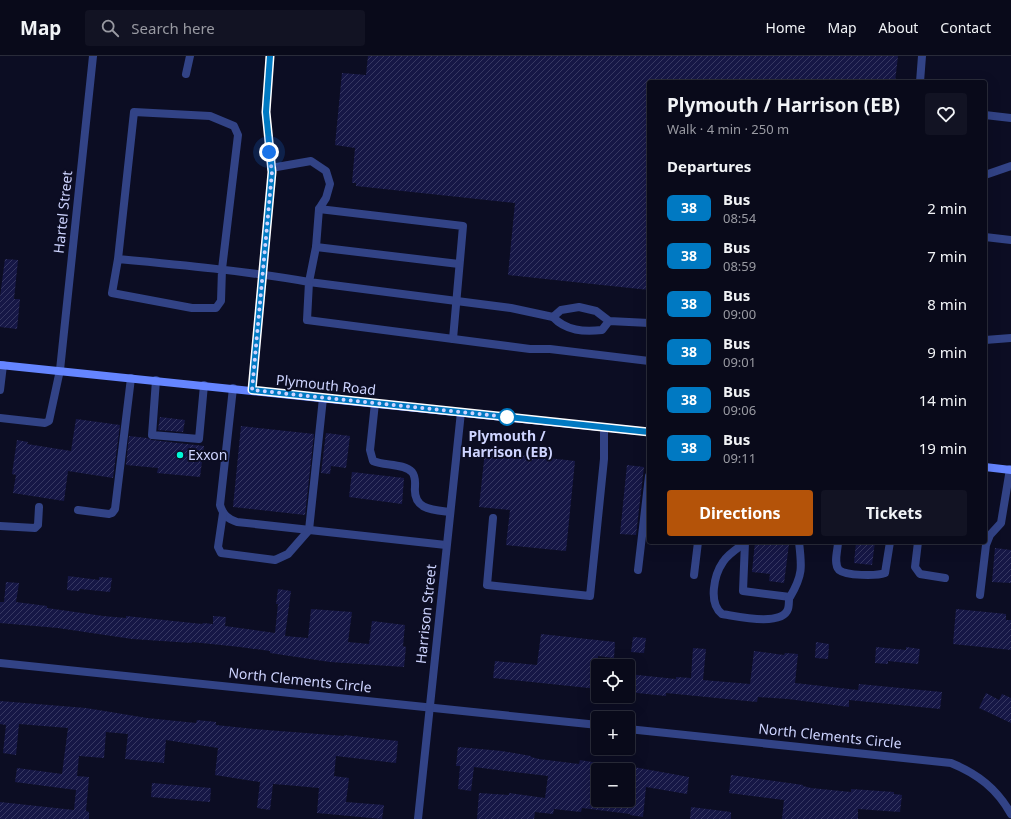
<!DOCTYPE html>
<meta charset="utf-8">
<style>
:root{--surface:#090a1a;--page:#121323;--text:#f1f3f6;--muted:#999aa2;--line:#292b39;--accent:#b45309}
body{margin:0;font-family:"Noto Sans",sans-serif;background:var(--page);color:var(--text);height:100vh;display:flex;flex-direction:column;font-size:15px;white-space:nowrap}
*{box-sizing:border-box;margin:0}
p{font-size:13px;color:var(--muted)}
.icon{flex:none;width:22px;height:22px;fill:none;stroke:currentColor;stroke-width:2;stroke-linecap:round;stroke-linejoin:round}
.map{position:relative;flex:1;overflow:hidden}
.side{position:absolute;left:647px;top:24px;width:340px;height:464px;display:flex;flex-direction:column;background:var(--surface);border-radius:4px;box-shadow:0 4px 16px #0002,0 0 0 1px var(--line)}
.side>*{flex:none}
.badge{padding:0 8px;border-radius:6px;font-size:14px;line-height:26px}
.buttons{position:absolute;left:591px;top:603px;display:grid;gap:8px}
.buttons a{display:grid;place-items:center;width:44px;height:44px;border-radius:4px;background:var(--surface);box-shadow:0 4px 16px #0002,0 0 0 1px var(--line);font-size:20px}
.you{position:absolute;width:20px;height:20px;margin:-10px;border:3px solid #fff;border-radius:50%;background:#1a73e8;box-shadow:0 0 0 6px #1a73e833}
.map>.badge{position:absolute;translate:-50% -50%;box-shadow:0 0 0 2px #fff}
h2{padding:0 20px;font-size:15px;line-height:36px}
.round{display:grid;place-items:center;flex:none;width:42px;height:42px;border-radius:4px;background:var(--page)}
.head{display:flex;align-items:center;justify-content:space-between;height:68px;padding:0 20px}
h1{font-size:19px;font-weight:700;line-height:30px}
.button{display:flex;gap:8px;margin-top:auto;padding:8px 20px}
.button a{flex:1;height:46px;border-radius:4px;background:var(--accent);color:#fff;font-size:16px;font-weight:700;line-height:46px;text-align:center}
.button a+a{background:var(--page);color:var(--text)}
ul{padding:0;list-style:none}
li{display:flex;align-items:center;gap:12px;height:48px;padding:0 20px}
li div{flex:1}
li b{display:block;font-size:15px}
li em{font-style:normal}
li .badge{min-width:44px;font-weight:700;text-align:center}
header{display:flex;align-items:center;gap:24px;box-sizing:border-box;height:56px;padding:0 20px;background:var(--surface);border-bottom:1px solid var(--line)}
header strong{font-size:19px}
nav{display:flex;gap:22px;margin-inline-start:auto;font-size:14px}
.search{width:280px;height:36px;background:var(--page);display:flex;align-items:center;gap:10px;box-sizing:border-box;padding:0 14px;border-radius:4px;color:var(--muted);font-size:15px}
.map>svg:first-child{display:block}
</style>
<header>
<strong>Map</strong>
<div class="search"><svg class="icon" aria-label="search" viewBox="0 0 24 24"><circle cx="10" cy="10" r="6"/><path d="M15 15l6 6"/></svg>Search here</div>
<nav><a>Home</a><a>Map</a><a>About</a><a>Contact</a></nav>
</header>
<div class="map">
<svg width="1011" height="763" viewBox="0 0 1011 763">
<defs>
<pattern id="building-hatch" width="6" height="6" patternUnits="userSpaceOnUse"><rect width="6" height="6" fill="#161746"/><path d="M-1 1l2-2M0 6l6-6M5 7l2-2" fill="none" stroke="#373862"/></pattern>
</defs>
<rect width="100%" height="100%" fill="#0c0d23"/>
<g fill="url(#building-hatch)">
<polygon points="368,0 898,0 895,26 649,26 649,234 508,219 515,147 356,130 356,127 352,127 355,92 335,89 342,17 366,19"/>
<polygon points="5,203 18,204 14,243 20,243 17,273 0,271 0,241"/>
<polygon points="160,361 185,364 183,376 158,374"/>
<polygon points="76,363 120,369 113,422 68,415 64,445 13,437 16,419 12,418 17,384 28,386 27,388 71,395"/>
<polygon points="241,370 314,378 305,459 233,451"/>
<polygon points="326,377 350,380 346,412 331,410 330,418 321,417"/>
<polygon points="129,380 147,382 152,384 204,390 200,421 157,417 158,412 126,409"/>
<polygon points="485,395 575,405 566,495 506,489 510,454 479,451"/>
<polygon points="627,409 644,411 636,479 620,478"/>
<polygon points="352,416 404,422 402,448 349,441"/>
<polygon points="755,486 789,488 784,527 769,525 770,518 752,516"/>
<polygon points="856,486 875,486 872,509 854,507"/>
<polygon points="995,492 1011,494 1011,527 992,526"/>
<polygon points="68,520 99,524 99,521 112,522 110,536 80,533 79,535 67,534"/>
<polygon points="6,526 19,527 16,546 47,550 47,552 103,560 126,562 126,560 202,568 203,567 213,568 213,560 226,561 225,570 275,577 278,548 276,548 278,533 291,535 285,580 308,582 311,553 352,556 348,586 369,588 372,565 405,569 403,590 406,591 404,611 330,606 270,597 270,595 240,591 192,586 192,587 132,583 58,572 0,567 0,546 4,546"/>
<polygon points="956,553 1006,558 1006,564 1011,564 1011,594 953,588"/>
<polygon points="541,578 615,586 614,602 598,600 598,633 493,622 495,605 537,609"/>
<polygon points="633,581 646,582 644,597 631,596"/>
<polygon points="816,586 829,588 828,603 815,602"/>
<polygon points="876,591 906,594 906,591 920,593 918,608 888,605 888,608 875,607"/>
<polygon points="693,592 706,593 703,624 750,628 754,595 784,599 785,597 798,598 795,627 858,634 859,628 942,636 940,653 849,644 849,651 788,643 758,641 757,646 666,637 666,640 628,636 628,618 676,623 676,621 691,622"/>
<polygon points="986,637 999,644 1002,638 1011,642 1011,667 979,652"/>
<polygon points="0,645 86,652 147,662 196,667 197,664 216,666 216,669 254,673 344,680 344,679 398,685 396,707 336,700 334,720 349,722 346,746 384,749 382,763 317,757 319,732 286,729 273,728 270,754 257,752 260,726 215,719 218,692 166,684 164,707 125,703 128,678 106,676 104,702 79,700 77,720 89,721 86,755 89,756 89,763 0,763 0,746 74,754 76,734 15,726 17,712 62,718 68,672 19,668 16,699 3,697 6,669 0,668"/>
<polygon points="458,691 502,695 531,700 531,701 539,703 579,708 580,704 598,707 596,744 628,744 628,710 689,721 687,738 646,731 643,761 630,759 630,758 582,752 581,756 554,753 553,758 535,756 534,763 477,763 479,737 509,739 509,737 545,742 548,720 474,711 471,735 458,733 460,710 456,710"/>
<polygon points="731,719 803,729 803,730 811,732 851,736 851,733 894,736 894,738 902,739 900,756 858,753 858,763 782,763 784,744 729,737"/>
<polygon points="152,727 211,732 210,746 151,741"/>
<polygon points="691,751 731,756 731,763 690,763"/>
</g>
<g fill="none" stroke-linecap="round" stroke-linejoin="round">
<g stroke="#324386" stroke-width="8">
<polyline points="186,18 190,0"/>
<polyline points="920,26 922,0"/>
<polyline points="985,59 1011,62"/>
<polyline points="271,112 311,105 326,115 330,128 326,142 319,153 316,191 309,226 511,252 553,261"/>
<polyline points="985,119 1011,110"/>
<polyline points="319,153 463,170 453,283"/>
<polyline points="985,181 1011,184"/>
<polyline points="316,191 459,208"/>
<path d="M118,203L112,237L192,252H216L221,245L222,213L238,79L234,70L210,60L134,56L118,203C182,209 246,215 309,226L307,264L530,293H550L649,305"/>
<path d="M609,265L602,274C584,276 566,275 553,261L561,254L579,251L596,255L609,265L649,267"/>
<polyline points="985,284 1011,282"/>
<polyline points="156,324 152,379 199,383 204,329"/>
<path d="M233,332L220,449C223,459 228,463 237,466L446,489"/>
<polyline points="0,334 3,309"/>
<polyline points="252,334 272,116 266,56 270,0"/>
<path d="M375,347L370,394L373,405C384,410 404,407 412,416C416,421 415,427 415,431C413,454 433,454 450,456"/>
<polyline points="0,362 45,367 49,365 60,314"/>
<polyline points="78,454 109,458 112,457 115,453 131,322"/>
<polyline points="223,457 218,491 221,497 275,504 288,498 309,474 323,342"/>
<polyline points="493,462 487,529 590,540 604,403 604,371"/>
<polyline points="0,470 35,472 38,469 39,451"/>
<path d="M745,486L743,535L790,541C803,519 802,511 799,486"/>
<path d="M838,486C838,494 833,507 839,514C846,520 877,520 885,517L890,486"/>
<polyline points="918,486 915,511 920,518 945,522"/>
<path d="M745,487C738,492 728,498 723,506C714,519 708,547 722,558C736,560 782,571 788,553C789,550 789,545 789,541"/>
<polyline points="638,514 649,420"/>
<polyline points="694,519 698,486"/>
<polyline points="980,539 986,489 990,479 1001,467 1010,413"/>
</g>
<g stroke="#324386" stroke-width="8">
<polyline points="60,314 93,0"/>
<polyline points="0,607 598,669"/>
<path d="M628,673L951,707C978,718 997,733 1011,758"/>
<polyline points="418,763 461,356"/>
</g>
<g stroke="#6585ff" stroke-width="8">
<polyline points="0,309 649,376"/>
<polyline points="985,411 1011,414"/>
</g>
</g>
<g fill="none" stroke-linecap="round" stroke-linejoin="round">
<defs>
<polyline id="line" points="270,0 266,56 272,116 252,334 649,376"/>
</defs>
<use href="#line" stroke="#fff" stroke-width="9"/>
<use href="#line" stroke="#0079c2" stroke-width="6"/>
<polyline stroke="#ced4ff" stroke-width="4" stroke-dasharray="0 7.2" points="269,96 272,116 252,334 507,361"/>
</g>
<circle fill="#fff" stroke="#0079c2" stroke-width="2" cx="507" cy="361" r="8"/>
<circle fill="#00f9d7" stroke="#0c0d23" stroke-width="1.5" cx="180" cy="399" r="4"/>
<g text-anchor="middle" stroke-width="4" stroke-linejoin="round" paint-order="stroke">
<g font-size="14" fill="#ced4ff" stroke="#0c0d23">
<text transform="translate(63 156) rotate(-84)" y="5">Hartel Street</text>
<text transform="translate(326 329) rotate(6)" y="5">Plymouth Road</text>
<text transform="translate(426 558) rotate(-84)" y="5">Harrison Street</text>
<text transform="translate(300 624) rotate(6)" y="5">North Clements Circle</text>
<text transform="translate(830 680) rotate(6)" y="5">North Clements Circle</text>
</g>
<g font-size="14" font-weight="bold" fill="#ced4ff" stroke="#0c0d23">
<text x="507" y="385">Plymouth /<tspan x="507" dy="16">Harrison (EB)</tspan></text>
</g>
<g font-size="14" fill="#ced4ff" stroke="#0c0d23" text-anchor="start">
<text x="188" y="404">Exxon</text>
</g>
</g>
</svg>
<div class="buttons">
<a><svg class="icon" aria-label="locate" viewBox="0 0 24 24"><circle cx="12" cy="12" r="6"/><path d="M12 2v4M12 18v4M2 12h4M18 12h4"/></svg></a>
<a>+</a>
<a>−</a>
</div>
<div class="you" style="left:269px;top:96px"></div>
<section class="side">
<div class="head"><div><h1>Plymouth / Harrison (EB)</h1><p>Walk · 4 min · 250 m</p></div><a class="round"><svg class="icon" aria-label="heart" viewBox="0 0 24 24"><path d="M12 20l-8-8c-3-5 5-10 8-4 3-6 11-1 8 4z"/></svg></a></div>
<h2>Departures</h2>
<ul>
<li><span class="badge" style="background:#0079c2;color:#fff">38</span><div><b>Bus</b><p>08:54</p></div><em>2 min</em></li>
<li><span class="badge" style="background:#0079c2;color:#fff">38</span><div><b>Bus</b><p>08:59</p></div><em>7 min</em></li>
<li><span class="badge" style="background:#0079c2;color:#fff">38</span><div><b>Bus</b><p>09:00</p></div><em>8 min</em></li>
<li><span class="badge" style="background:#0079c2;color:#fff">38</span><div><b>Bus</b><p>09:01</p></div><em>9 min</em></li>
<li><span class="badge" style="background:#0079c2;color:#fff">38</span><div><b>Bus</b><p>09:06</p></div><em>14 min</em></li>
<li><span class="badge" style="background:#0079c2;color:#fff">38</span><div><b>Bus</b><p>09:11</p></div><em>19 min</em></li>
</ul>
<div class="button"><a>Directions</a><a>Tickets</a></div>
</section>
</div>
